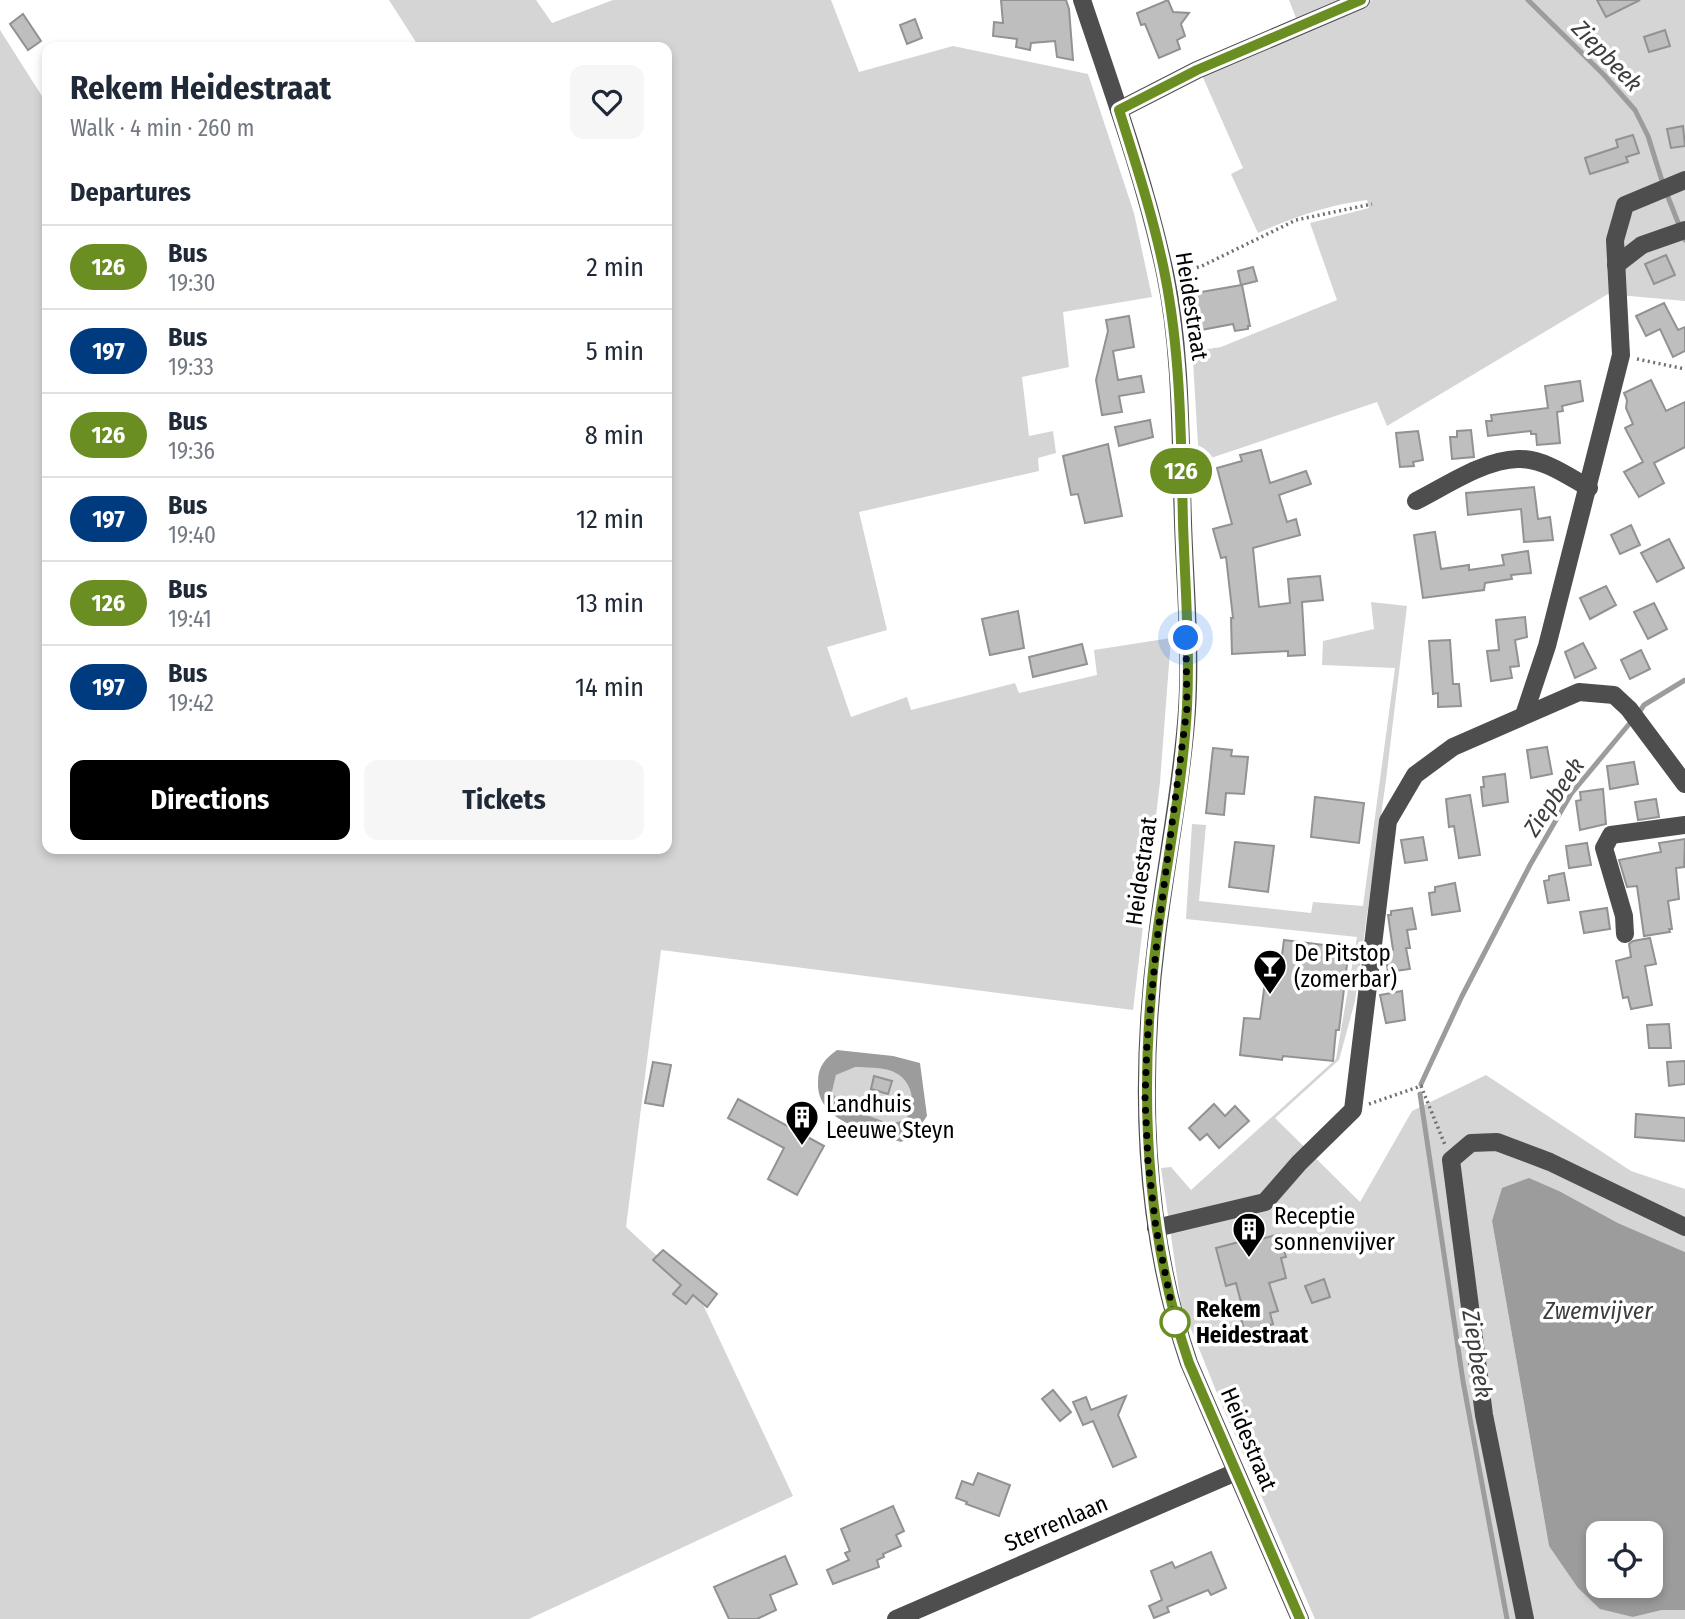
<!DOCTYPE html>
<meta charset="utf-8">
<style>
:root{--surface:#fff;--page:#f6f6f7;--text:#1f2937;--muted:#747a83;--line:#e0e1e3;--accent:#000}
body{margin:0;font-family:"Fira Sans Condensed",sans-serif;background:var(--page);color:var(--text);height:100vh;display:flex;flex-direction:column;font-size:26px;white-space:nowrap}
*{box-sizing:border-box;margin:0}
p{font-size:23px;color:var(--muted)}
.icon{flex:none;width:38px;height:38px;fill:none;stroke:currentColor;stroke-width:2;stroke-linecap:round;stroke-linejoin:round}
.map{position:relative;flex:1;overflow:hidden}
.details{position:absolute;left:42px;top:42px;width:630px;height:812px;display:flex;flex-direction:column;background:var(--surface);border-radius:14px;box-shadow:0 4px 10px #0003}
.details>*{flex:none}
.badge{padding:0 14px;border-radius:23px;font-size:24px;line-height:46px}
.tools{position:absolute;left:1586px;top:1521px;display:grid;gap:14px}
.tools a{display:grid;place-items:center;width:77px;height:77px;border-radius:14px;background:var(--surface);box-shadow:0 4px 10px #0003;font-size:35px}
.you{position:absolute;width:35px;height:35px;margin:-18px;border:5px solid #fff;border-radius:50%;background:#1a73e8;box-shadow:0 0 0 10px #1a73e833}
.map>.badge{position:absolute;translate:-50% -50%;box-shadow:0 0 0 4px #fff}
h2{padding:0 28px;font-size:26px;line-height:63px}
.round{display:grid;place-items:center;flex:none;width:74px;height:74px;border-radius:14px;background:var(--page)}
.head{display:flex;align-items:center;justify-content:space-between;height:119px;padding:0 28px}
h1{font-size:33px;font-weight:700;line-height:52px}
.primary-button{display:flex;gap:14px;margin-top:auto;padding:14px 28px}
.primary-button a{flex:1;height:80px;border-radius:14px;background:var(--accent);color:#fff;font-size:28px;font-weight:700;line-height:80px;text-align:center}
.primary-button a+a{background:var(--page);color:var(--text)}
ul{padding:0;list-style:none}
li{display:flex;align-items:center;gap:21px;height:84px;padding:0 28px;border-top:2px solid var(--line)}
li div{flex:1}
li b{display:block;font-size:26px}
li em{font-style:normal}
li .badge{min-width:77px;font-weight:700;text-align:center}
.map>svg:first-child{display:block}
</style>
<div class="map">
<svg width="1685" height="1619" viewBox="0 0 1685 1619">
<rect width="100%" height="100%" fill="#fff"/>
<g fill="#d5d5d5">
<polygon points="389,0 536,0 552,23 613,0 831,0 859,72 953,46 1088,74 1134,213 1152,297 1063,312 1069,367 1022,377 1029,436 1053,431 1056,453 1038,458 1039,471 859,512 887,630 827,647 851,717 907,697 911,710 1015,683 1019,693 1097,675 1094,650 1171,638 1160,782 1133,1010 661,950 626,1227 698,1294 793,1496 529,1619 0,1619 0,30 47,104 47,849 667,849 667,47 419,47"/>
<polygon points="1289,0 1339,0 1296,18"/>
<path d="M1372,0H1685V301L1608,294L1387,426L1377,402L1199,462L1193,361L1208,349L1221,347L1337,300L1310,223L1369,208L1367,200C1328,205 1294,217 1258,233L1231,174L1243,168L1201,73Z"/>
<polygon points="1371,602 1407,606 1386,780 1355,1001 1339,1060 1275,1118 1360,1202 1412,1111 1486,1075 1631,1171 1685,1189 1685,1252 1618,1223 1561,1192 1492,1221 1549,1546 1633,1617 1662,1610 1685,1610 1685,1619 1315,1619 1223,1408 1181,1304 1161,1168 1171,1167 1191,1190 1336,1059 1357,937 1186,919 1192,824 1206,825 1199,901 1311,913 1313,902 1363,906 1395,668 1322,665 1323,641 1374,629"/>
<path d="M855,1066C878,1068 904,1066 911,1093C913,1104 911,1109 906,1119L891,1124L843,1106L832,1092L836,1075Z"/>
</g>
<g fill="#9c9c9c" fill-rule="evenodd">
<path d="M837,1050L893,1056L920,1063L927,1116L914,1135L901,1142C870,1132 816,1122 818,1082C818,1066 825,1059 837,1050ZM855,1067C878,1068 904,1066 911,1093C913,1104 911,1109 906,1119L891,1124L843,1106L832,1092L836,1075Z"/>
<path d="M1529,1178L1561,1192L1618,1223L1685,1252V1610H1662L1633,1617L1600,1609L1578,1588L1549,1546L1492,1221L1502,1188ZM1598,1533H1650V1586H1598Z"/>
</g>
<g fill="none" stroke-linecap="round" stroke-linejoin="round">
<g stroke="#9c9c9c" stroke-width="5">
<polyline points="1528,0 1604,75 1635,110 1648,136 1663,184"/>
<polyline points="1668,197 1685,240"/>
<polyline points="1640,711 1644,705 1685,680"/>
<polyline points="1421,1084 1462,996 1530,865 1571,794 1630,723"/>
<polyline points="1420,1094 1463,1381 1507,1619"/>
</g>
</g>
<g fill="#bebebe" stroke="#929292" stroke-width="2">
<polygon points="1001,0 1066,0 1069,9 1073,60 1057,57 1055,41 1031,43 1030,50 1016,47 1017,39 993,36 994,22 1003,23"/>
<polygon points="1168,0 1173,12 1189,13 1181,24 1185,36 1177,40 1180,49 1159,58 1145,24 1141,25 1137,13"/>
<polygon points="1597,0 1640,0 1606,17"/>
<polygon points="23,14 41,41 28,50 10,24"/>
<polygon points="915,19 922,38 907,44 900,25"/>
<polygon points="1665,30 1670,46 1649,52 1644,37"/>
<polygon points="1683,126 1685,146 1671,148 1667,129"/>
<polygon points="1633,135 1639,153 1626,157 1628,162 1590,174 1585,158 1618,147 1616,140"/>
<polygon points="1666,255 1675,275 1654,284 1645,264"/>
<polygon points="1253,267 1257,281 1241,285 1238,271"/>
<polygon points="1242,285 1250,326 1248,326 1248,329 1235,331 1233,324 1201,330 1195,293"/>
<polygon points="1664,303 1678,330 1685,327 1685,351 1673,357 1660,329 1646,336 1636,316"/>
<polygon points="1129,316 1134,347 1113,351 1118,380 1141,376 1144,392 1119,396 1122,412 1102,415 1096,380 1108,331 1106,320"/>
<polygon points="1651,380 1666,411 1685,402 1685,447 1654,463 1664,483 1639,497 1624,472 1643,462 1625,428 1633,424 1626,408 1627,400 1624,393"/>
<polygon points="1580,381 1583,401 1562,406 1563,411 1557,412 1560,443 1537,445 1536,434 1531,434 1531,431 1488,436 1486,421 1492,421 1491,415 1548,408 1545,386"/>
<polygon points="1150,420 1153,437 1119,446 1115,427"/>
<polygon points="1471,430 1474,457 1452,459 1450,437 1457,437 1457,431"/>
<polygon points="1418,431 1423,460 1413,462 1414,466 1400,467 1396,433"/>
<polygon points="1108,444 1122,516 1085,523 1078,494 1071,495 1063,456"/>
<polygon points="1261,450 1270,483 1306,471 1311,484 1279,495 1287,522 1296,519 1300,535 1253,548 1259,607 1290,603 1288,579 1320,576 1323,600 1302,602 1305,655 1288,656 1288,651 1232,654 1231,618 1233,618 1226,557 1221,558 1213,529 1232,524 1217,468 1242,461 1240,455"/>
<polygon points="1534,487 1538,519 1550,517 1553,540 1524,542 1521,509 1468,515 1466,493"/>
<polygon points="1631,525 1640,545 1620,554 1611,535"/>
<polygon points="1435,532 1441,569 1469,565 1469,570 1504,565 1502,555 1528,551 1531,573 1511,575 1512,579 1485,583 1484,590 1423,598 1414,535"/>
<polygon points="1669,539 1684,568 1657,582 1641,553"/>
<polygon points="1606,586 1616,605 1590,619 1580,598"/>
<polygon points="1654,603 1667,629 1648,639 1634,612"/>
<polygon points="1018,611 1024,648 990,655 982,619"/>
<polygon points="1525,617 1527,637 1515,640 1519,666 1510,667 1512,678 1491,681 1487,651 1499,650 1496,620"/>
<polygon points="1450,640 1453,684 1459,684 1461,706 1438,707 1438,693 1433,694 1429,641"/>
<polygon points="1583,643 1596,668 1575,678 1565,652"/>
<polygon points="1082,644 1087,664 1033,677 1029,657"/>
<polygon points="1641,650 1650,669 1630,679 1621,660"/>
<polygon points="1547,747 1552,774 1531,778 1527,750"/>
<polygon points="1213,748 1232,750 1231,756 1248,757 1244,794 1226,793 1224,815 1206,813"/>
<polygon points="1634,762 1638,784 1610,789 1607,766"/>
<polygon points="1505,774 1508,802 1483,806 1481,787 1484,787 1483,777"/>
<polygon points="1603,789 1606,824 1580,830 1576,801 1581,800 1580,792"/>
<polygon points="1470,795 1480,855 1459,858 1454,826 1449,827 1446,799"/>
<polygon points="1315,797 1364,803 1359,843 1311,837"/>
<polygon points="1656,799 1659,817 1638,820 1635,802"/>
<polygon points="1423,837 1427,860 1405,863 1401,840"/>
<polygon points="1685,839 1684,867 1676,868 1679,899 1668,901 1672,929 1669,929 1670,932 1644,936 1637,886 1627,887 1619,860 1661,852 1659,843"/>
<polygon points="1235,842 1274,846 1268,892 1229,887"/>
<polygon points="1587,843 1591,865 1569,868 1566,846"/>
<polygon points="1564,873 1569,900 1548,903 1544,881 1549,880 1549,876"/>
<polygon points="1455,883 1460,911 1432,915 1429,893 1435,892 1435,887"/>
<polygon points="1412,908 1416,929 1407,930 1410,948 1406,948 1410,969 1388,972 1385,951 1393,950 1388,915 1391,915 1391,911"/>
<polygon points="1607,908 1610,929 1584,933 1580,912"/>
<polygon points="1650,938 1656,964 1645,966 1652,1005 1631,1009 1628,997 1623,998 1616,961 1631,957 1629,944 1633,941"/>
<polygon points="1284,940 1349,948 1339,1030 1336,1030 1333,1061 1283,1056 1282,1060 1240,1055 1244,1018 1260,1019 1266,975 1279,977"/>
<polygon points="1402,991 1405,1020 1386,1023 1380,995"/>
<polygon points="1669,1024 1671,1048 1649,1048 1647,1025"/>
<polygon points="1685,1061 1685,1084 1669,1086 1667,1062"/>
<polygon points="653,1062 671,1065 663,1106 645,1103"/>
<polygon points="874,1076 892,1081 888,1094 871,1089"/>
<polygon points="738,1099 824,1146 797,1195 768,1179 784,1148 728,1118"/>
<polygon points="1214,1104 1225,1116 1235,1106 1249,1121 1219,1148 1207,1134 1200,1140 1189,1128"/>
<polygon points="1636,1114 1685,1118 1685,1141 1635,1137"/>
<polygon points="1279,1234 1286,1257 1281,1258 1286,1278 1269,1283 1278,1311 1270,1313 1273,1324 1270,1325 1270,1327 1250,1333 1249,1331 1245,1332 1239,1312 1243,1310 1236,1283 1226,1286 1216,1248 1239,1242 1240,1245"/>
<polygon points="663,1250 717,1294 707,1307 693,1295 686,1304 673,1294 681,1285 653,1260"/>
<polygon points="1324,1279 1330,1297 1312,1303 1305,1286"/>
<polygon points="1053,1390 1071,1412 1060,1421 1042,1399"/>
<polygon points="1126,1396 1118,1415 1136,1457 1113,1467 1093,1421 1083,1425 1073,1402 1086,1397 1091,1410"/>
<polygon points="978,1473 1010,1485 999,1516 966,1504 967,1502 956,1498 962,1481 973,1485"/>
<polygon points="893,1506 904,1531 896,1535 901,1546 883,1554 884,1557 877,1560 879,1567 833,1584 827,1570 849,1560 845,1553 850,1551 841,1529"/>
<polygon points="1211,1552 1226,1588 1211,1595 1208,1590 1167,1607 1169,1612 1154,1618 1149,1606 1162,1600 1151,1571 1172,1562 1175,1568"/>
<polygon points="785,1556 797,1584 770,1595 776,1610 757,1619 729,1619 714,1587"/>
</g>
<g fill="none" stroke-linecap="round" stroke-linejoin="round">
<g stroke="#707070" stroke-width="3.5" stroke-dasharray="2 3.5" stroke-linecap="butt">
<polyline points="1181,272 1202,266 1296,220 1372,204"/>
<polyline points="1637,359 1685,369"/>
<polyline points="1369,1104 1421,1086 1445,1145"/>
</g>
<g stroke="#4e4e4e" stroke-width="18">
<path d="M1082,0C1112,90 1145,180 1165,273C1182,354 1180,439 1183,522C1185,584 1191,648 1187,710C1182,786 1166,861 1157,937C1139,1080 1142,1225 1189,1363L1300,1619"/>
<polyline points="1119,110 1197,70 1361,0"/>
<polyline points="1616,265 1642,245 1685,230"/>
<path d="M1416,501C1446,486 1483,460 1518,459C1543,458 1568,476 1589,488"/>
<polyline points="1524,715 1547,646 1621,355 1615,240 1625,205 1685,180"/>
<polyline points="1625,934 1624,916 1604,848 1611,835 1685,825"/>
<polyline points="1156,1228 1265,1202 1299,1163 1353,1110 1388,821 1415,775 1453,747 1579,692 1614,695 1629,709 1685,784"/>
<polyline points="896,1619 1236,1472"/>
<polyline points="1525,1619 1484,1415 1451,1160 1471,1143 1497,1142 1550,1162 1685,1227"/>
</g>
</g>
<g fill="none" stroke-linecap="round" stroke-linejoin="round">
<defs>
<path id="line" d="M1300,1619L1189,1363C1142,1225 1139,1079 1157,935C1167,859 1183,783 1187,707C1190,646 1185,584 1183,523C1181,440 1181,356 1165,275C1154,219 1136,164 1119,110L1197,70L1361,0"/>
</defs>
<use href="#line" stroke="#fff" stroke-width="16"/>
<use href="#line" stroke="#6b8e23" stroke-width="10"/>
<polyline stroke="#000" stroke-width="7" stroke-dasharray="0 12.6" points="1175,1322 1156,1228 1148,1162 1145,1099 1147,1043 1157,940 1187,708 1186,638"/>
</g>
<defs>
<symbol id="bar-pin" viewBox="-11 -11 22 30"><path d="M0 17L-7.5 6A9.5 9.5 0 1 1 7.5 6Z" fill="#000" stroke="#fff"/><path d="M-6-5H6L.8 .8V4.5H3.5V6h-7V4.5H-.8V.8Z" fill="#fff"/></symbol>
<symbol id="building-pin" viewBox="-11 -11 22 30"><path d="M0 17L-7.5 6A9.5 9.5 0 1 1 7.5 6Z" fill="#000" stroke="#fff"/><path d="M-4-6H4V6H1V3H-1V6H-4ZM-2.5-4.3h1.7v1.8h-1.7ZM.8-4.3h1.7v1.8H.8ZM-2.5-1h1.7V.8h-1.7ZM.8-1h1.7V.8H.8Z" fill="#fff"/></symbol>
</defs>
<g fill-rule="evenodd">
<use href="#bar-pin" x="1251" y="947" width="38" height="52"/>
<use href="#building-pin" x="783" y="1098" width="38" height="52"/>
<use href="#building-pin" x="1230" y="1210" width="38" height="52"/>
</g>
<circle fill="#fff" stroke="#6b8e23" stroke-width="3.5" cx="1175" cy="1322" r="14"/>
<g text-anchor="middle" stroke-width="7" stroke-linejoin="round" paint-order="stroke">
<g font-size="23" fill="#000" stroke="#fff">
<text transform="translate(1192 306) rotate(81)" y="8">Heidestraat</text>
<text transform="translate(1141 871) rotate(-82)" y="8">Heidestraat</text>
<text transform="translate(1249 1439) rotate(67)" y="8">Heidestraat</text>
<text transform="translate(1056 1523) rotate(-23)" y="8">Sterrenlaan</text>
</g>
<g font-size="23" fill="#000" stroke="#fff" text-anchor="start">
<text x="1294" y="961">De Pitstop<tspan x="1294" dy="26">(zomerbar)</tspan></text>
<text x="826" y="1112">Landhuis<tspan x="826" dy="26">Leeuwe Steyn</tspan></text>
<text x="1274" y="1224">Receptie<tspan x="1274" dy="26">sonnenvijver</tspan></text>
</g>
<g font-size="23" font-weight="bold" fill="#000" stroke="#fff" text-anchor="start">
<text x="1196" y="1317">Rekem<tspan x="1196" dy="26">Heidestraat</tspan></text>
</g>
<g font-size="24" font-style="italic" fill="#3d3d3d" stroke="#fff">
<text transform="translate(1607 56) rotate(46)" y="8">Ziepbeek</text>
<text transform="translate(1554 797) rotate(-56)" y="8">Ziepbeek</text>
<text x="1598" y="1319">Zwemvijver</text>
<text transform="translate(1477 1354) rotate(81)" y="8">Ziepbeek</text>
</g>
</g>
</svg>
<div class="tools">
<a><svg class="icon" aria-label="locate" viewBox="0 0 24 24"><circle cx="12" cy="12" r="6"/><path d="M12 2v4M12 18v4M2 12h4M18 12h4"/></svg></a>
</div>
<div class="you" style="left:1186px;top:638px"></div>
<b class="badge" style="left:1181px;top:471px;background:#6b8e23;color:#fff">126</b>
<section class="details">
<div class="head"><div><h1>Rekem Heidestraat</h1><p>Walk · 4 min · 260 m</p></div><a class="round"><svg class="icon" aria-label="heart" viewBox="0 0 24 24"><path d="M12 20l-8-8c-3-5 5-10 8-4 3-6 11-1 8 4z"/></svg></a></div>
<h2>Departures</h2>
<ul>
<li><span class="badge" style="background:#6b8e23;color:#fff">126</span><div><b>Bus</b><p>19:30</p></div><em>2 min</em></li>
<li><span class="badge" style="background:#003b80;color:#fff">197</span><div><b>Bus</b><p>19:33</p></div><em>5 min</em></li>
<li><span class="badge" style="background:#6b8e23;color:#fff">126</span><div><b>Bus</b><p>19:36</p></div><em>8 min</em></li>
<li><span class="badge" style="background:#003b80;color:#fff">197</span><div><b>Bus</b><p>19:40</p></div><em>12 min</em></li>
<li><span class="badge" style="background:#6b8e23;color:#fff">126</span><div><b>Bus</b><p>19:41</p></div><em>13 min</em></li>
<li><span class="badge" style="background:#003b80;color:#fff">197</span><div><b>Bus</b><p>19:42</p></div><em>14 min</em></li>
</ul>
<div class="primary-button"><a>Directions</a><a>Tickets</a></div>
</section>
</div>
